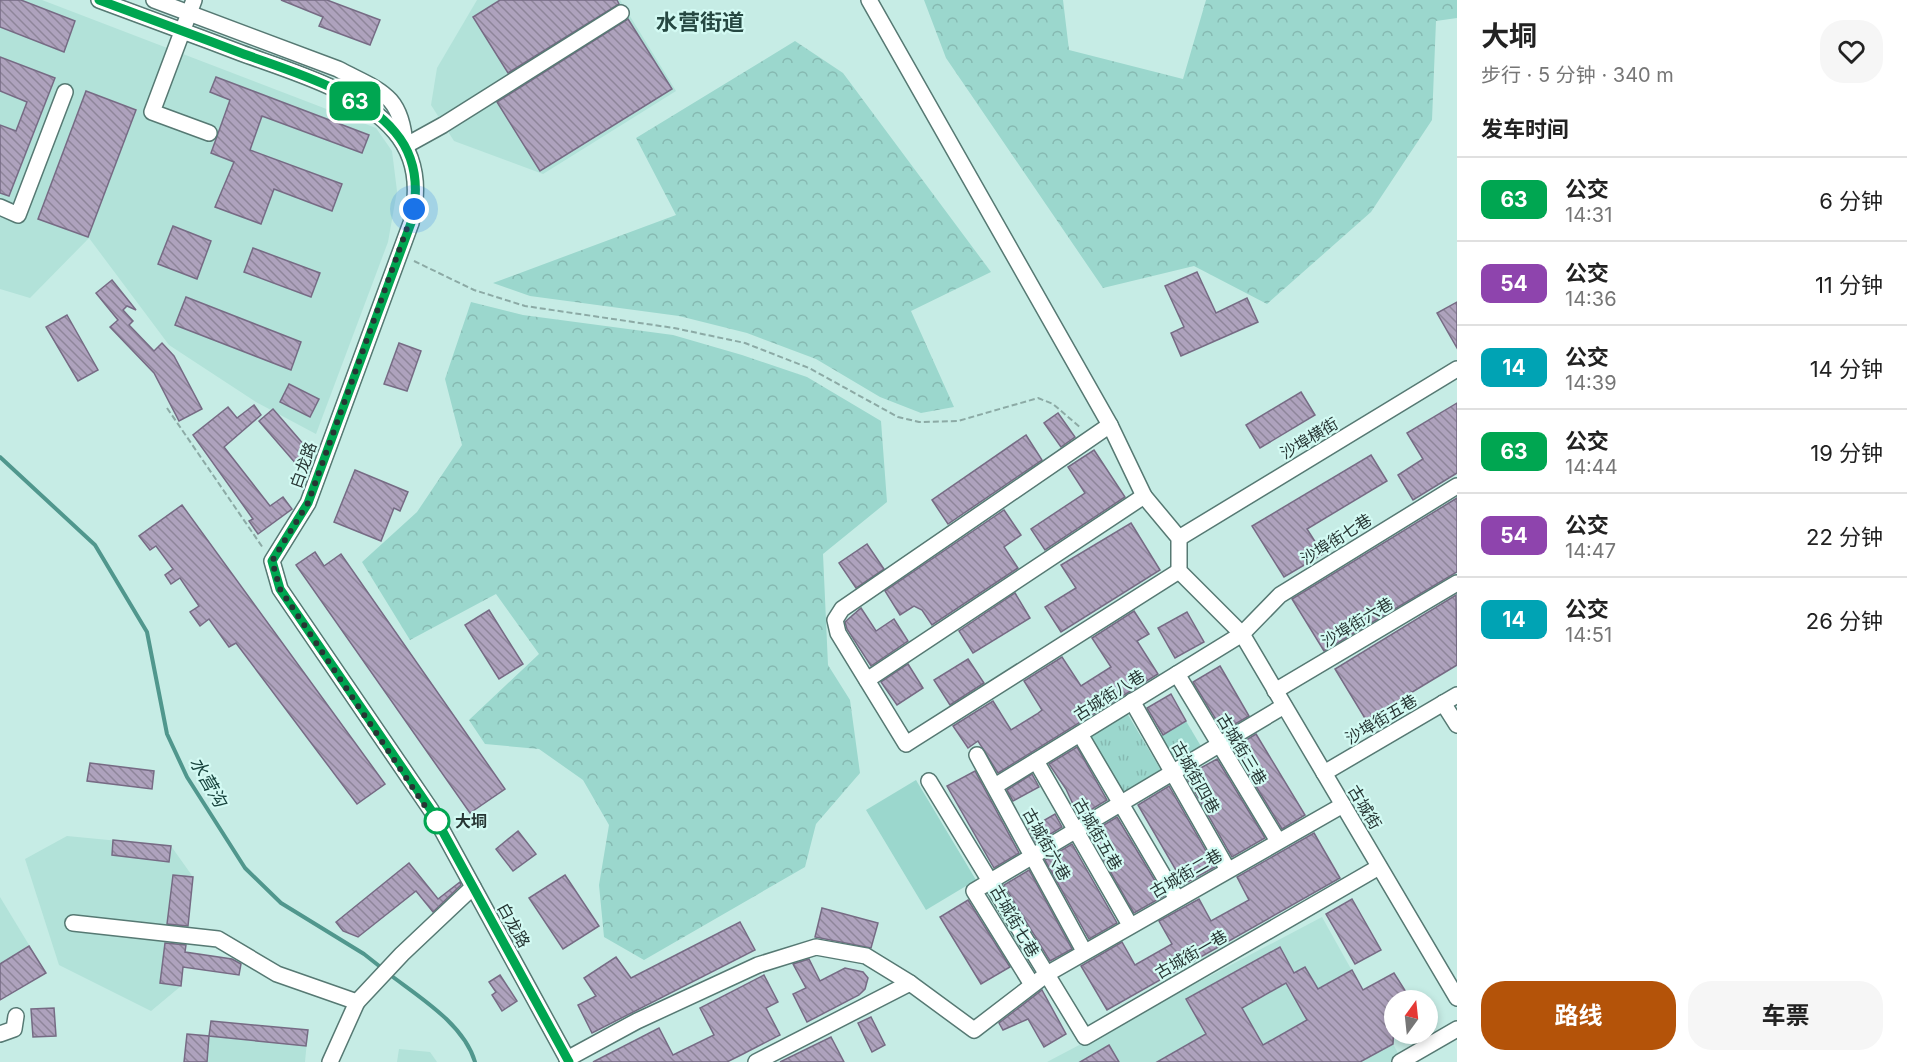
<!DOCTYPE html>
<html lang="zh">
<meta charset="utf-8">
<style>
:root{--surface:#fff;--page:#f6f6f6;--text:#222;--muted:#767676;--line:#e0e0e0;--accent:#b45309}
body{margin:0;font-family:Inter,"Noto Sans SC",sans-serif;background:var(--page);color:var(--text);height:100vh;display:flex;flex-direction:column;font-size:22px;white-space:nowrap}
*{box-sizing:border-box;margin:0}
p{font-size:20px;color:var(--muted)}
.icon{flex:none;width:33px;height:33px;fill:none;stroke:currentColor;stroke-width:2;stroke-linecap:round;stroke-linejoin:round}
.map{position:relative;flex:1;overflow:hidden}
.drawer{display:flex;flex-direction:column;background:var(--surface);width:450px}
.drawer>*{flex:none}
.badge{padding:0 12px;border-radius:9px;font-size:21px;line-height:39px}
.needle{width:39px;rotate:15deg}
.buttons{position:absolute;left:1384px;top:990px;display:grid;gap:12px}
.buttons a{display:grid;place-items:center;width:54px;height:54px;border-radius:50%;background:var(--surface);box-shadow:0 3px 9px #0003;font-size:30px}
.you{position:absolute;width:30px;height:30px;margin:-15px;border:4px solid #fff;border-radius:50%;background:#1a73e8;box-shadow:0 0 0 9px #1a73e833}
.map>.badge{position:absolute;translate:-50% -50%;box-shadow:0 0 0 3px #fff}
h2{padding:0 24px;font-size:22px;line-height:54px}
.round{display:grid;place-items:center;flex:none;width:63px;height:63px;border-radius:24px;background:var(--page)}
.head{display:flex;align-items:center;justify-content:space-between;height:102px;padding:0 24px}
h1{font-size:28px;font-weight:700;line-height:45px}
.primary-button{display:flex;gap:12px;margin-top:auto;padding:12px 24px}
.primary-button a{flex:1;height:69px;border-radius:24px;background:var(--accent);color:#fff;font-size:24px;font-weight:700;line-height:69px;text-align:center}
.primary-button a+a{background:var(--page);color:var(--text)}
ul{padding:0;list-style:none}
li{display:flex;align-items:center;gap:18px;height:84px;padding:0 24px;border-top:2px solid var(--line)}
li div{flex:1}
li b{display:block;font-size:22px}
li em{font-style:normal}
li .badge{min-width:66px;font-weight:700;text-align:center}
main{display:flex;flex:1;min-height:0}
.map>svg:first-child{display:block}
</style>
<main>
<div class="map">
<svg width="1457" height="1062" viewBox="0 0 1457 1062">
<defs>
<pattern id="grass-tufts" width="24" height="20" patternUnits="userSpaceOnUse" patternTransform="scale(1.5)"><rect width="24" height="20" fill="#9bd7cd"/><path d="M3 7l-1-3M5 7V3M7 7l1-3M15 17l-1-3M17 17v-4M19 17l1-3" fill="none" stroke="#86b9b1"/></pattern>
<pattern id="forest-crowns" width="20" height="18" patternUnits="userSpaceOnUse" patternTransform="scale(1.5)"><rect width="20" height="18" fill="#9bd7cd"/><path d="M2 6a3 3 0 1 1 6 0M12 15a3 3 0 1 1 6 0" fill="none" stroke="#86b9b1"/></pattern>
<pattern id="building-back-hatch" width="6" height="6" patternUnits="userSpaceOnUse" patternTransform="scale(1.5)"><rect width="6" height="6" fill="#aea2bd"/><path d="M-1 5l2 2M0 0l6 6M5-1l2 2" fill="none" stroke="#8e859a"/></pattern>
</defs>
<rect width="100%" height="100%" fill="#c6ece5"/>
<g fill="#b2e2d9">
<polygon points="0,0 42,0 376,128 392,151 397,191 388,242 316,434 256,402 169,345 89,238 30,298 0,289"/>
<polygon points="477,0 620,0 676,91 543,174 454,141 431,105 437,68"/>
<polygon points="67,836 171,846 193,877 185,952 241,960 239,975 183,967 181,986 151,1011 59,965 25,859"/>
<polygon points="0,897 46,973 0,1000"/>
<polygon points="1322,917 1403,1062 1047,1062"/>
<polygon points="211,1021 308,1030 305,1062 184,1062 187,1034 209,1036"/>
<polygon points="399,1049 430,1052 437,1062 397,1062"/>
</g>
<g fill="url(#grass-tufts)">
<polygon points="1127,713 1162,772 1124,794 1089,735"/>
<polygon points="1186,721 1202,748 1173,764 1158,738"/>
</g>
<g fill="url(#forest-crowns)">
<polygon points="924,0 1063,0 1069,50 1183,79 1206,0 1457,0 1457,18 1436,21 1432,120 1371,212 1267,304 1194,266 1103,288 946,58"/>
<polygon points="795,41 843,73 991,272 911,311 954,407 921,413 880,397 816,359 747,333 679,316 530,296 493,283 676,215 636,138"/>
<polygon points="471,302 523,315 673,335 742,355 807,377 881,421 887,502 823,554 828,665 850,700 860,773 816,824 805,867 644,960 604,937 599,885 609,825 583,780 539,749 485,744 469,720 539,654 496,594 410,640 362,562 417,512 462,445 445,379"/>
</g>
<polygon fill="#9bd7cd" points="916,780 976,880 926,910 866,810"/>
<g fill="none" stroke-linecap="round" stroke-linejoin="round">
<g stroke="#50978d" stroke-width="4">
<polyline points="0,457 95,545 147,632 167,734 187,777 245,868 281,903 364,954 383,969"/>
<path d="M389,974C419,997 464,1024 475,1062"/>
</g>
</g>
<g fill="url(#building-back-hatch)" stroke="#766b84" stroke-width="1.5" fill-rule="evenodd">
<polygon points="0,0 21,0 75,21 64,52 0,27"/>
<polygon points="281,0 327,0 380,20 370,45 319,26 323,17"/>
<polygon points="500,0 617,0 619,4 508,73 473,17"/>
<polygon points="628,19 672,89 540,171 497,102"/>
<polygon points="0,57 55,78 9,196 0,193 0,125 16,131 27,102 0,91"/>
<polygon points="216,77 369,135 362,153 262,116 250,150 342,184 332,211 274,189 261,224 215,207 234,162 211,153 230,100 210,92"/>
<polygon points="86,91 136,110 88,237 38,219"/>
<polygon points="173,226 211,241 197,279 158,264"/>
<polygon points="253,248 320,273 311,297 244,272"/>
<polygon points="1197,272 1216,313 1247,298 1258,322 1181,356 1171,333 1184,327 1165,286"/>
<polygon points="112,280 136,310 127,306 123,310 133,321 129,325 154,351 162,343 174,356 202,409 179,421 154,373 110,327 118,320 96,293"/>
<polygon points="186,297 301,342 291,370 175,325"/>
<polygon points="1457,302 1457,348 1437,313"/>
<polygon points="67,315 98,370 78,381 46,327"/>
<polygon points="399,343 421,351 407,391 384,384"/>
<polygon points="289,384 319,399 310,417 280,402"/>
<polygon points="1301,392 1315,415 1260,448 1246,425"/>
<polygon points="1457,403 1457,473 1413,500 1398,475 1423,459 1407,433"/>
<polygon points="254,405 261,415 224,447 270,506 283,497 292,509 258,534 249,521 253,519 193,435 228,407 237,418"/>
<polygon points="273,409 311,453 297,465 259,421"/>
<polygon points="1058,413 1075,437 1061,447 1044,423"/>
<polygon points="1026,435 1042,460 948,524 932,500"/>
<polygon points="1094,450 1125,497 1045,550 1031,529 1085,493 1068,467"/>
<polygon points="1371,455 1387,481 1307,529 1323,554 1284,577 1252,526"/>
<polygon points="355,470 408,492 400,511 394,508 381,541 334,522"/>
<polygon points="1457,498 1457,572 1324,651 1292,599"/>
<polygon points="182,505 385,784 357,804 236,643 229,647 209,619 200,626 190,612 199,606 180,578 171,584 165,575 173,569 156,546 150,550 139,536"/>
<polygon points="1004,510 1021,535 1004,547 1018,568 932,625 922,610 914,606 900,615 885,591"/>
<polygon points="1131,523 1160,570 1061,632 1045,607 1076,588 1061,565"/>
<polygon points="867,544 884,569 856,588 839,563"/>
<polygon points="315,552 324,566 341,554 505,789 470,813 296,565"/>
<polygon points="1015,593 1030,618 973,653 959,631"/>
<polygon points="1456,595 1457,665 1366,720 1335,669"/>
<polygon points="861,608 876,631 894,619 908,641 871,666 847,629 845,622"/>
<polygon points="489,610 523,664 499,679 465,625"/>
<polygon points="1134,611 1149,634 1137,641 1158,674 998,773 978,741 968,748 953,726 993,701 1011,730 1037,714 1042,710 1024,681 1062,657 1081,686 1111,667 1092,638"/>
<polygon points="1187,612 1204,642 1175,658 1158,628"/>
<polygon points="968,659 984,683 950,705 934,680"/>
<polygon points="908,664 923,688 897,705 881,682"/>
<polygon points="1220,666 1249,716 1223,731 1193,682"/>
<polygon points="1171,694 1186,721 1163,735 1147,708"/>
<polygon points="1256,734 1305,815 1282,829 1233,748"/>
<polygon points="1077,747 1107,800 1079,817 1066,789 1049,764"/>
<polygon points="1217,759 1265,838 1232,857 1186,776"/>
<polygon points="90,763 154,771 152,789 87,781"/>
<polygon points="975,771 1019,853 994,868 947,786"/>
<polygon points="1032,774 1039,787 1013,801 1007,790"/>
<polygon points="1169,786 1215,867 1184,884 1138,805"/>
<polygon points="1055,814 1062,827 1036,843 1029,829"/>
<polygon points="1117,817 1164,896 1134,913 1089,834"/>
<polygon points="518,831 536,854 513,871 496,849"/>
<polygon points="1314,833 1340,878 1107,1010 1081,966 1122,942 1135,965 1172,944 1159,921 1199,899 1211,921 1249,900 1237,877"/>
<polygon points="113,840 171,846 169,862 112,855"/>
<polygon points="1072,844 1117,923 1089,939 1045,860"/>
<polygon points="409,863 438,899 460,882 461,885 433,912 416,891 358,937 343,931 336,922"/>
<polygon points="1029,870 1072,949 1050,961 1004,885"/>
<polygon points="173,875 193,877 188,926 167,924"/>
<polygon points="565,875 599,926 563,949 529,898"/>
<polygon points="1352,899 1381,950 1355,964 1326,914"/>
<polygon points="968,900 1010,967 981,984 940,917"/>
<polygon points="822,908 878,923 871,948 815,937"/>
<polygon points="740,922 755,950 592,1033 578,1005 596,996 584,978 616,957 631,978"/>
<polygon points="165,943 186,945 185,952 232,959 241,964 239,975 183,967 181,986 160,983"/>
<polygon points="29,946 46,973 0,1000 0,964"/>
<path d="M1280,947L1294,973L1305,967L1318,989L1352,970L1363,990L1394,973L1411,1000H1395L1393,1044L1360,1062H1157L1206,1034L1186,999ZM1286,983L1307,1020L1263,1045L1242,1008Z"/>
<polygon points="809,959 820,981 845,968 863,972 868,978 865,989 859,995 807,1022 793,994 806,988 793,964"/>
<polygon points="500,975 517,1001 502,1011 492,995 496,992 489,982"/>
<polygon points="764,975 778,1002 766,1008 780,1035 741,1055 727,1062 593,1062 659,1028 673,1055 714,1035 700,1008"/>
<polygon points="1042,990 1066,1034 1044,1047 1028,1019 1003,1030 999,1023"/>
<polygon points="54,1008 56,1036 33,1037 31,1009"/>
<polygon points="871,1017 885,1045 872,1052 858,1023"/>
<polygon points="211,1021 308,1030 306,1046 209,1036"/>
<polygon points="187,1034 209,1036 207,1062 184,1062"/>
<polygon points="831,1037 844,1062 780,1062"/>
<polygon points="1109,1045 1119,1062 1080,1062"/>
</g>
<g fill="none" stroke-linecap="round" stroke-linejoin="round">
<defs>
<g id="minor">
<path d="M99,0C147,18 194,35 241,53C290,71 361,91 395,132C417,158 419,191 411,223L308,503L272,561L280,589L431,810L569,1062"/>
<path d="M154,0L338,69C380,91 402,94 405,146L443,125L621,13"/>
<polyline points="194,0 152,112 209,133"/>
<polyline points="869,0 1110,425 1144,496 1179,538 1179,571 1242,634 1457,998"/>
<polyline points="0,207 18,215 65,92"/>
<polyline points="1110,425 842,609 835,620 838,633 906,744 1179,571"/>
<polyline points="1179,538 1457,369"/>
<polyline points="1177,674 1278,841"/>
<polyline points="867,680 1144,496"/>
<polyline points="1275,691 1457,583"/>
<polyline points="1132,701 1228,870"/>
<polyline points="1443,703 1457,725"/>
<polyline points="1080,734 1177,899"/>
<polyline points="977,755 1084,951"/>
<polyline points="1036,761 1130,925"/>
<polyline points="1324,773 1457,695"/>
<polyline points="929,781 1085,1037 1379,867"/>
<polyline points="995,786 1242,634 1280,595 1457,486"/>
<polyline points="73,923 218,939 277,974 357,1002 402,954 473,887"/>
<polyline points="1031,983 974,891 1284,706"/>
<polyline points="0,1034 14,1029 16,1016"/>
<polyline points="567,1059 637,1021 758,965 816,947 866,956 910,983"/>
<polyline points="330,1062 357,1002"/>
<polyline points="756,1062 910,983 974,1030 1047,974 1343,805"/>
<polyline points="1400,1062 1457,1029"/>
</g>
</defs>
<use href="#minor" stroke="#567973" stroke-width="18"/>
<g stroke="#8caaa5" stroke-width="2" stroke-dasharray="6 3" stroke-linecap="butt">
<polyline points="414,261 474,290 525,306 674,328 745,343 809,368 898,417 919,422 958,421 1038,398 1053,404 1081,428"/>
<polyline points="167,408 263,548"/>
</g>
<use href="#minor" stroke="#fff" stroke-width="15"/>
</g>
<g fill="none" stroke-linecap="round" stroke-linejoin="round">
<defs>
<path id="line" d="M99,0C147,18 194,35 241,53C290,71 361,91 395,132C417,158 419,191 411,223L308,503L272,561L280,589L431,810L569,1062"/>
</defs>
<use href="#line" stroke="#fff" stroke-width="14"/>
<use href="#line" stroke="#00a651" stroke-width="9"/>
<polyline stroke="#273634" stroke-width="6" stroke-dasharray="0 10.8" points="414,209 308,503 272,561 280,589 441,830 437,821"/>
</g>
<circle fill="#fff" stroke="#00a651" stroke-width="3" cx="437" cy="821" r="12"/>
<g text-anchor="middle" stroke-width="4.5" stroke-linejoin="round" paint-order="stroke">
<g font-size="16" fill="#273634" stroke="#d3faf3">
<text transform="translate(1309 438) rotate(-31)" y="6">沙埠横街</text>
<text transform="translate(303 465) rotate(-70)" y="6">白龙路</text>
<text transform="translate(1336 539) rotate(-32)" y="6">沙埠街七巷</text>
<text transform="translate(1357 622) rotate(-31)" y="6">沙埠街六巷</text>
<text transform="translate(1109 695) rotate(-32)" y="6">古城街八巷</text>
<text transform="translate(1381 719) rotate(-31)" y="6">沙埠街五巷</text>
<text transform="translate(1242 749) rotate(59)" y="6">古城街三巷</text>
<text transform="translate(1196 777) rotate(61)" y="6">古城街四巷</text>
<text transform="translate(1365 807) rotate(59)" y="6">古城街</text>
<text transform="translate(1098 834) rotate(60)" y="6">古城街五巷</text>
<text transform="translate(1047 844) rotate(61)" y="6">古城街六巷</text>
<text transform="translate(1186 873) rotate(-30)" y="6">古城街二巷</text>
<text transform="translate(1015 921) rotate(60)" y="6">古城街七巷</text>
<text transform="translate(514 925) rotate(61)" y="6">白龙路</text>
<text transform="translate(1191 954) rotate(-30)" y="6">古城街一巷</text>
</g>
<g font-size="16" font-weight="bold" fill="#273634" stroke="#d3faf3" text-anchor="start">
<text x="455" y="827">大垌</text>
</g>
<g font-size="18" font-style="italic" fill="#18443e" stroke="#d3faf3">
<text transform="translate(208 782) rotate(60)" y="6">水营沟</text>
</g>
<g font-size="22" font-weight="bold" fill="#264842" stroke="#d3faf3">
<text x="700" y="30">水营街道</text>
</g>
</g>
</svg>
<div class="buttons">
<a><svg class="needle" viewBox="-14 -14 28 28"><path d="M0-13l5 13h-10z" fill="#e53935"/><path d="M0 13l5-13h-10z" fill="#767676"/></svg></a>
</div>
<div class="you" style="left:414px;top:209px"></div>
<b class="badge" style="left:355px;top:101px;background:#00a651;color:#fff">63</b>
</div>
<section class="drawer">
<div class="head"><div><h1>大垌</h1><p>步行 · 5 分钟 · 340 m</p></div><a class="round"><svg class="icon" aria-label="heart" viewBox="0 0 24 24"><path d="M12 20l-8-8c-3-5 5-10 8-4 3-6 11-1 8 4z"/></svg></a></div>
<h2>发车时间</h2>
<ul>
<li><span class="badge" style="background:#00a651;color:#fff">63</span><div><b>公交</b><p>14:31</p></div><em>6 分钟</em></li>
<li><span class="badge" style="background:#8e44ad;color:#fff">54</span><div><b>公交</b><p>14:36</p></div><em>11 分钟</em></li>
<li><span class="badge" style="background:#00a3b4;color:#fff">14</span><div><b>公交</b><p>14:39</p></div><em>14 分钟</em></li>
<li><span class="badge" style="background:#00a651;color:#fff">63</span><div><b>公交</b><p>14:44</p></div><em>19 分钟</em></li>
<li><span class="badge" style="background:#8e44ad;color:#fff">54</span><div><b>公交</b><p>14:47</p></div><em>22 分钟</em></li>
<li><span class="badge" style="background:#00a3b4;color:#fff">14</span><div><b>公交</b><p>14:51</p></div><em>26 分钟</em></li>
</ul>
<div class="primary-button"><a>路线</a><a>车票</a></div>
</section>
</main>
